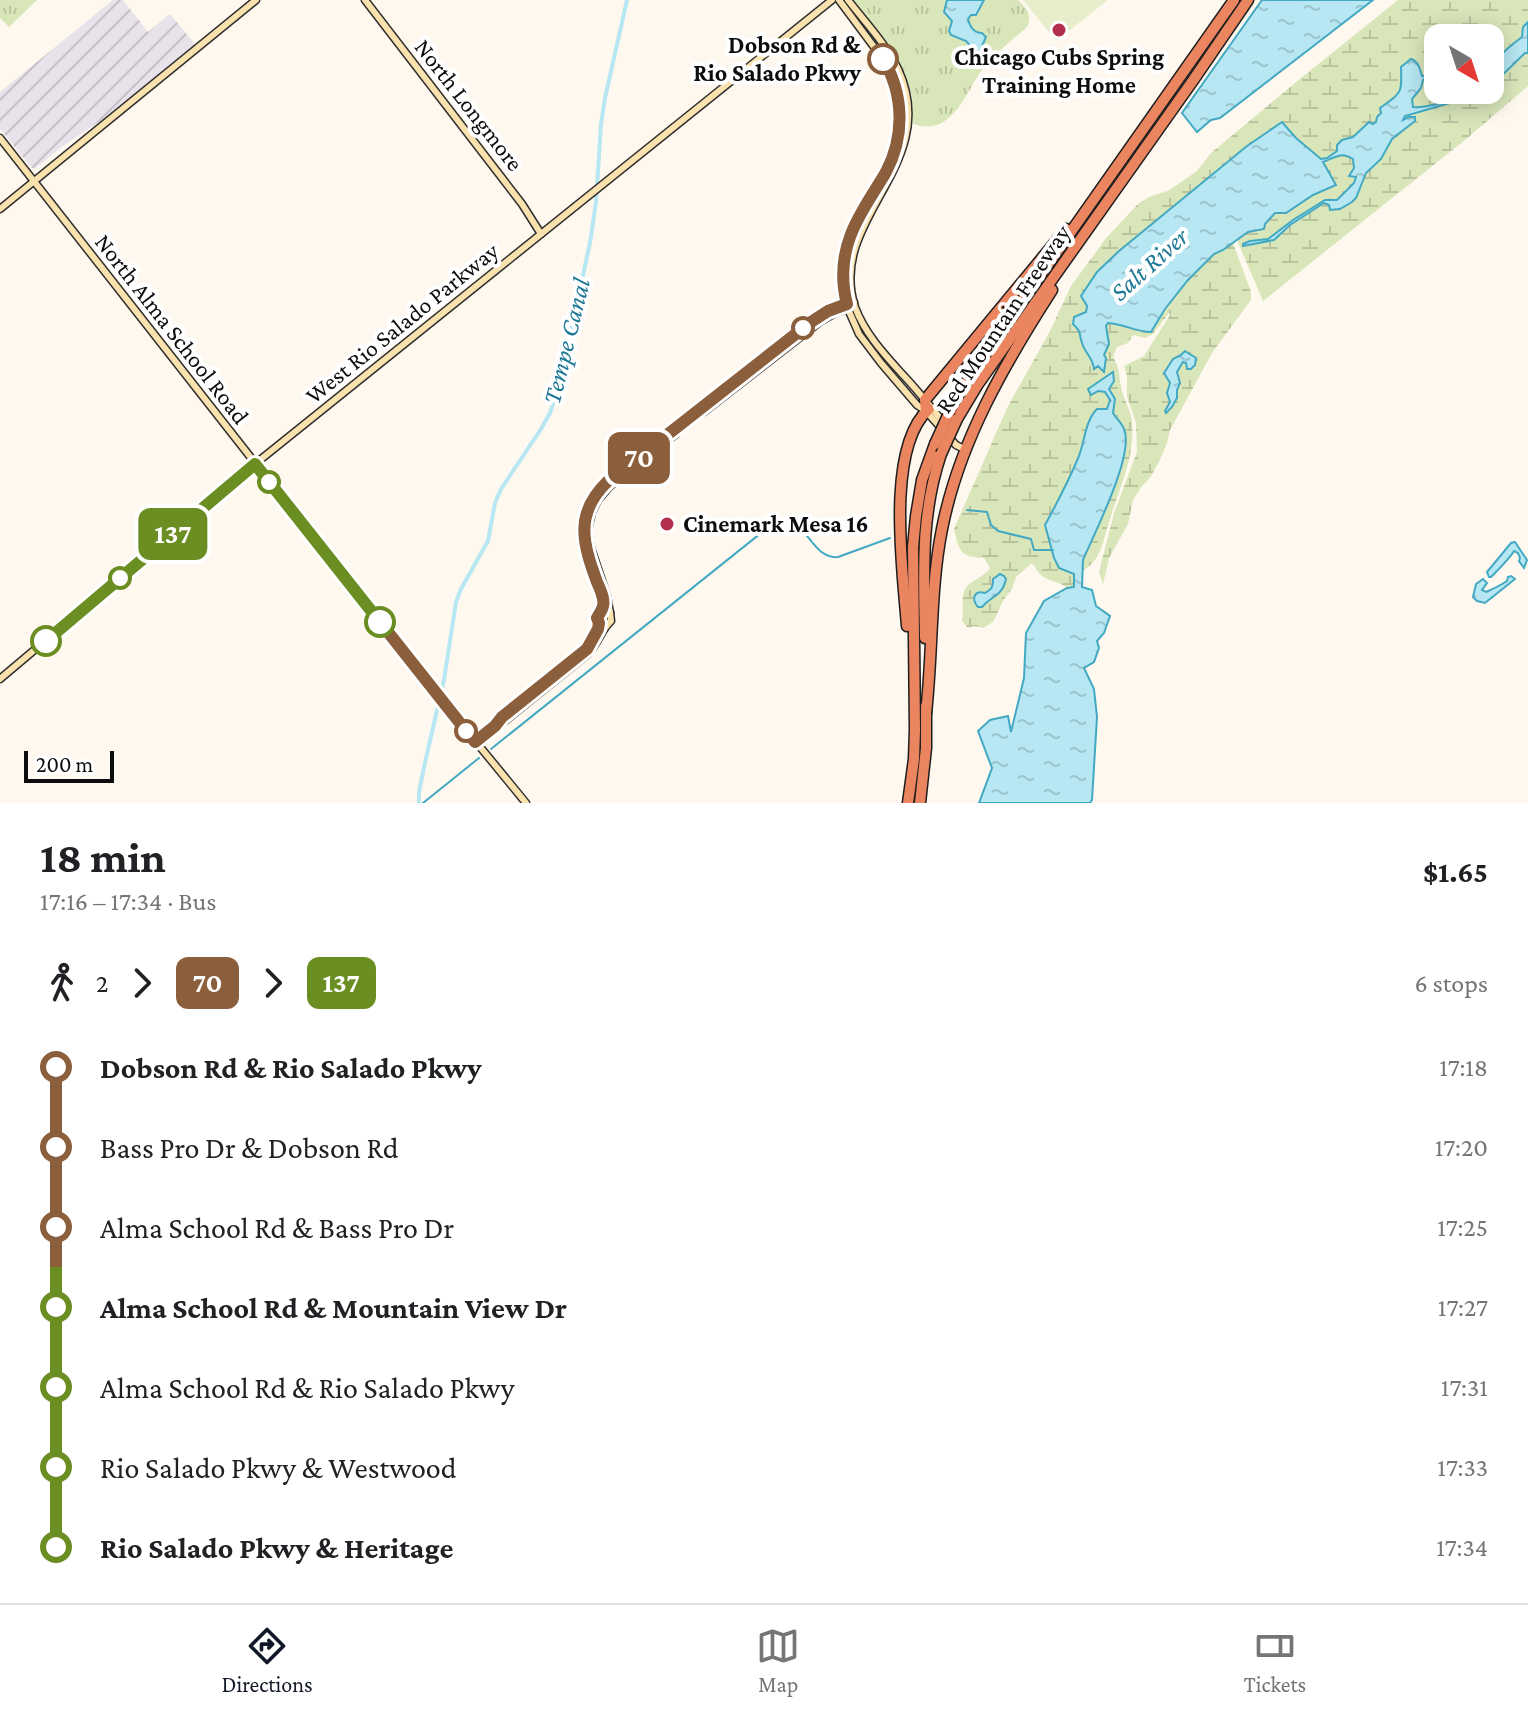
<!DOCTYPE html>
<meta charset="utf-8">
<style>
:root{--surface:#fff;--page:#f6f6f6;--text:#202124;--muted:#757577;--line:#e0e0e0;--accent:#111827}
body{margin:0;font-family:"Crimson Pro",serif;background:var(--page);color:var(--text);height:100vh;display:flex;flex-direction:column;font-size:30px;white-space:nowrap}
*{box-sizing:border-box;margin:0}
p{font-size:26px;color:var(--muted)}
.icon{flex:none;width:44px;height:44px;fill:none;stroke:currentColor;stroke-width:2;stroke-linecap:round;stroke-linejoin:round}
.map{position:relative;height:803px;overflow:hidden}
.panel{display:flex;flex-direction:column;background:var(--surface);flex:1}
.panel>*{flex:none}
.badge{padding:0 16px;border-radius:12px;font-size:28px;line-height:52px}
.needle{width:52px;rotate:141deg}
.tools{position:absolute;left:1424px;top:24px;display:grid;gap:16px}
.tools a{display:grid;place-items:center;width:80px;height:80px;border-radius:16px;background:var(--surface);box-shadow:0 4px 20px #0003;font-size:40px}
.scale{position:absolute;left:24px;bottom:20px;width:90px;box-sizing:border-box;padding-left:8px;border:4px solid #0d0d0d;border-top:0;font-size:22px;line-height:28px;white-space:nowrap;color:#0d0d0d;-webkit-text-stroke:6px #fff;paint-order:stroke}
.map>.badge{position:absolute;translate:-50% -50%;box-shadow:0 0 0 4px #fff}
.legs{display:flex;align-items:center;gap:12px;height:88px;padding:0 40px;font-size:26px}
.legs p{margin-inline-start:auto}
.head{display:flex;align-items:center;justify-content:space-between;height:136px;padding:0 40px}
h1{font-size:44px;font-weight:700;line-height:60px}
ul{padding:0 40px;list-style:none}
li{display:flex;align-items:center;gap:28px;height:80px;font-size:30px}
li i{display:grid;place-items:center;width:12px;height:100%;margin:0 10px;background:currentColor}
li i::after{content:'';width:20px;height:20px;margin:-10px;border:6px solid;border-radius:50%;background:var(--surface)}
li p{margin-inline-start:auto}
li:first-child i{background:linear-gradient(#0000 50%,currentColor 0)}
li:last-child i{background:linear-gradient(currentColor 50%,#0000 0)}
.menu{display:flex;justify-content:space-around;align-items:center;height:112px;border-top:2px solid var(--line);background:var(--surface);font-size:22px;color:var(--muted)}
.menu a{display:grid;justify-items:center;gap:4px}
.menu .active{color:var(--accent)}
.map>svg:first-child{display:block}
</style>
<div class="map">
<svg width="1528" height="803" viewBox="0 0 1528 803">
<defs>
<pattern id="industrial-furrows" width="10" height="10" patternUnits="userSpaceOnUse" patternTransform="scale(2)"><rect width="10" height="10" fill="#e8e2eb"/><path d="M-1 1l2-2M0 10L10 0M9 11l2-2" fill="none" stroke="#c6c1c8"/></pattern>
<pattern id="wetland-marsh" width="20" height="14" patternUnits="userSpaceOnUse" patternTransform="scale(2)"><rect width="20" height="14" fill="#d9e6ba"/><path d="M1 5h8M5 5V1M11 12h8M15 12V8" fill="none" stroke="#b9c49f"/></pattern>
<pattern id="park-tufts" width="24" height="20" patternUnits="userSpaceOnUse" patternTransform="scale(2)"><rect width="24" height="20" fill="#d9e6ba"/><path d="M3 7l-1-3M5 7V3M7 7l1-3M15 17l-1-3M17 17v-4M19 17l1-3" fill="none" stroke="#b9c49f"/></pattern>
<pattern id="water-ripples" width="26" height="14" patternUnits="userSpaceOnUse" patternTransform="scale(2)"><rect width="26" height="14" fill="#b6e7f2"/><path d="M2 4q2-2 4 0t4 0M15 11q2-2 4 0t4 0" fill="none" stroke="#9bc5ce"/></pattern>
</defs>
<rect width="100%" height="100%" fill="#fef8ee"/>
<polygon fill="url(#industrial-furrows)" points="113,0 123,0 148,32 170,14 195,44 103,119 63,146 36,168 32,168 0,129 0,92"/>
<g fill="url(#wetland-marsh)">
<path d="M1398,0H1528V22L1523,27L1522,37L1503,52L1490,73V38H1438V63L1427,76H1421C1420,69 1418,62 1411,59L1401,67C1401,94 1403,92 1381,108C1381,120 1375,124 1364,125L1353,137L1342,141C1337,151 1333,157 1321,159L1296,138L1281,122L1247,146L1119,251L1087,306L1086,312L1078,329C1080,333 1080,338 1082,342C1084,353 1096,364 1104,371V355L1109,344L1106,325L1108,323C1124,324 1137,332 1151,332L1165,309L1188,280L1214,254L1233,243L1251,292V300L1212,353L1170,430L1167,443L1160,460L1150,478L1142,486L1133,500L1128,524L1109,558L1103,584L1099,572L1114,513L1137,452L1136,423L1127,397V376L1124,366L1144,356L1170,315L1169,313L1153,334L1145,338L1133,335L1128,343L1117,347L1113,357C1121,371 1118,372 1121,386C1123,399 1131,410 1132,422C1135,457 1120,486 1110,519C1103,539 1102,561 1082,571L1083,560C1094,534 1135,454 1124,429C1122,423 1116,418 1113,413L1115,399L1109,389L1113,372L1105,378L1098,391L1105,392L1110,400L1107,409L1080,453L1068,483L1045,525L1074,574V587L1067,588C1059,581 1046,581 1039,573C1036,570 1035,566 1032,563L1016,577L1012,589L1004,599L993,622L983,628L974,626L968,628L962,621C964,611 961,600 964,592C967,581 984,578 990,568L984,558C960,557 959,551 954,529L1007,408L1050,331L1071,286L1107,237L1139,203L1151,196L1168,191L1197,171L1211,153L1301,78Z"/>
<polygon points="1525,53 1528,53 1528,86 1465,140 1263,301 1237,240 1248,232 1262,230 1275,213 1286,213 1313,195 1335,185 1322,162 1337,154 1350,157 1353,159 1354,168 1350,176 1356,177 1354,183 1343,196 1337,200 1325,200 1268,239 1250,241 1245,246 1274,240 1290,225 1324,203 1329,205 1330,210 1363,178 1366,173 1381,159 1392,139 1415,121 1415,117 1409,117 1402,120 1405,116 1453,102 1483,90 1490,90 1490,87"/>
<path d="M1438,66V90H1477C1457,98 1434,109 1413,107L1412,99L1421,88L1423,80Z"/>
</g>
<g fill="url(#park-tufts)">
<polygon points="0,0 37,0 9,27 0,18"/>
<path d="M851,0H1018C1026,8 1033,15 1027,27C1013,39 997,52 985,66C965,91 953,140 911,123L909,92L899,65Z"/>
</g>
<polygon fill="#e8eecb" points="1023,0 1108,0 1056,41"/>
<g fill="url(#water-ripples)" stroke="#43a9c3" stroke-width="2">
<path d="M947,0H984L976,15H971L968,19C970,27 974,33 982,33L986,37L980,51H975L966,41L951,35L949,31L952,21L944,12Z"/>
<polygon points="1262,0 1373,0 1220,118 1211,120 1197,132 1182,113"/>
<path d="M1528,22V53H1525L1490,87C1490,61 1502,52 1522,37L1523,27Z"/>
<path d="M1411,59C1419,62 1420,69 1422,76H1427L1438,63V66L1423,80L1421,88L1412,99L1413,107C1439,109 1461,90 1483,90L1453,102L1405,116L1403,120L1409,117H1415V121L1392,139L1381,159L1366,173L1356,198L1352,202L1340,209L1330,210L1329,205L1324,203L1290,225L1274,240L1243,246V244L1250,241L1268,239L1293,220L1325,200H1337L1354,183L1356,177L1349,176L1354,168L1353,159C1340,151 1335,158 1323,162L1336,185L1313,195L1286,213H1275L1265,224L1264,229L1248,232L1223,250L1214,254L1188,280L1165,309L1151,332C1136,332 1124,324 1108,323L1106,326L1109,344L1104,355L1106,358L1104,372L1098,366L1094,369C1093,358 1085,353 1082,343C1078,333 1083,334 1073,324L1074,317L1086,312L1087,306L1081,296L1097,272L1119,251L1247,146L1282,122L1296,138L1321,159L1327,158L1337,151V145L1342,140L1353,137L1369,122L1373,124L1376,122L1377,117L1381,113L1380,108C1402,92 1402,94 1401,67Z"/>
<polygon points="1185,351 1196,358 1195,365 1191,369 1187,369 1186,363 1183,362 1177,372 1180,383 1177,390 1177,398 1172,407 1166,413 1165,411 1170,402 1167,393 1170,383 1164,373 1173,359 1181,355"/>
<path d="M1113,372L1114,381L1109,389L1115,399L1113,413C1116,418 1122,423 1124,429C1135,454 1094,534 1083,560L1082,587L1092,590L1096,606L1110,616L1104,633L1097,641L1099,648L1094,662L1084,668L1094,689L1097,717L1092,800L1090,803H979L992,768L978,731L990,720L1008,716L1011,732L1024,678L1026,633L1044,601L1067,588L1074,587V574L1059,568L1054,558L1045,525C1057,503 1069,480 1079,456C1085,440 1085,421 1097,409H1107L1110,400L1105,392L1098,391L1091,395L1088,389Z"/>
<path d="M1515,542L1527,560L1524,568L1519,561L1520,558L1518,553L1514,551C1510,558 1498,570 1491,577H1489L1487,572L1511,543Z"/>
<path d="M1000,574L1004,576L1006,579C1002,597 992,595 982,607H978C971,599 974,590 985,593C992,589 993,587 993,579Z"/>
<path d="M1511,576L1515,579L1485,603L1477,601L1473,597L1476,584L1483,579L1487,583L1482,590L1486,592C1493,589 1501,585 1507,581L1508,577Z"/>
</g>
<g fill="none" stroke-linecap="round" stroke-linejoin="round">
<g stroke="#43a9c3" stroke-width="2">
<polyline points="967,510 987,512 991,525 998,531 1031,539 1034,550 1053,550"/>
<path d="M491,749L776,521C805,511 810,560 838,557L890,538"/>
<polyline points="423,803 479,758"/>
</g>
<polyline stroke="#b6e7f2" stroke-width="4" points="419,803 419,792 424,767 444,680 456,602 461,589 488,541 495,503 501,489 541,429 550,413 558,389 590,243 596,202 601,124 605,98 627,0"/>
<defs>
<g id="secondary">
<polyline points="365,0 522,204 541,234"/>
<polyline points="839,0 886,63 896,87 900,117 895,151 887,169 851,234 846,252 843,277 848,309 859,334 881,363 917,405 926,411 956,445 966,450"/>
<path d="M848,0C865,22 886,44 898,69C943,166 826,218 855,307C865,334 885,355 904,376C918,391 931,407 944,423"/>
<polyline points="0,138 431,687 526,803"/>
<polyline points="0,209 256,0"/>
<polyline points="704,412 821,321 835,313 850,308"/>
<polyline points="610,613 607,596 590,545 588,530 592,512 598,500 609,487 676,434"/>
<polyline points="0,679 255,464 832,0"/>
<path d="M498,725L505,721L588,654C598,644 601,630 611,621L610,612"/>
<path d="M475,742L495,726L502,717L587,649L598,629V616L602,609L603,602C594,555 562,525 607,482L811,322L828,311L854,302"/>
</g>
<g id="highway">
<polyline points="926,411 925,400 1066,229"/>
<polyline points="950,411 961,390 1030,290 1234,0"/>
<polyline points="957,419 978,384 1194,79 1248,0"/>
<path d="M907,626C903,572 885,447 929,409"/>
<path d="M925,638C924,574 920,516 941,454"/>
<path d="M926,713C933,651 930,589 942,529C959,442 1005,363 1052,290"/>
<polyline points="908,803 914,759 915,730 913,547 916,516 922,480 935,444"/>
<polyline points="920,803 926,748 926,706"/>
</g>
</defs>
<use href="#secondary" stroke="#2f2f2f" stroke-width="9"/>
<use href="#highway" stroke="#1e1e1e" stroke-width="13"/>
<use href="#secondary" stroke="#f9e2ae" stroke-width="6"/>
<use href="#highway" stroke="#ea8560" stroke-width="10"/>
<defs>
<g id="highway-bridge">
<polyline points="935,444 950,411"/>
<polyline points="941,454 957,419"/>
</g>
</defs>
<use href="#highway-bridge" stroke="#1e1e1e" stroke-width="13" stroke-linecap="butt"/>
<use href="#highway-bridge" stroke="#ea8560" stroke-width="10"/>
</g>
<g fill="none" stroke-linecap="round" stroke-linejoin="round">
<defs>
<path id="line-1" d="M380,622L475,742L495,726L502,717L587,649L598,629L599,623L597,618C599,614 602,611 603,606C605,599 600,589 597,582C583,544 574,514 607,482L811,322L828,311L847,304C841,281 842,259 850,237C858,214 874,193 886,172C905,136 904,94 883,59"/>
<polyline id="line-2" points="46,641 255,464 380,622"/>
</defs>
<use href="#line-1" stroke="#fff" stroke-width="18"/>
<use href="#line-2" stroke="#fff" stroke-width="18"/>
<use href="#line-1" stroke="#8b5e3c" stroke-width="12"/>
<use href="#line-2" stroke="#6b8e23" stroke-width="12"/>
</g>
<g fill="#b32f4f" stroke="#fff" stroke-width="3">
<circle cx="1059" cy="30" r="8"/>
<circle cx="667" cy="524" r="8"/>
</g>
<g fill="#fff" stroke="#8b5e3c" stroke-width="4">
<circle cx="883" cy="59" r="14"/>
<circle cx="803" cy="328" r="10"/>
<circle cx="466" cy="731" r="10"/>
</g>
<g fill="#fff" stroke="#6b8e23" stroke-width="4">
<circle cx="269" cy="482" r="10"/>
<circle cx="120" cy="578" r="10"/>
<circle cx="380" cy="622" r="14"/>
<circle cx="46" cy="641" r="14"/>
</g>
<g text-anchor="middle" stroke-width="8" stroke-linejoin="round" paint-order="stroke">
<g font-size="24" font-weight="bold" fill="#0d0d0d" stroke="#fff" text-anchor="end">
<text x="861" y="53">Dobson Rd &amp;<tspan x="861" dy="28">Rio Salado Pkwy</tspan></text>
</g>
<g font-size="24" font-weight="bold" fill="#0d0d0d" stroke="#fff">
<text x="1059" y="65">Chicago Cubs Spring<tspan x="1059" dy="28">Training Home</tspan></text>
<text x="683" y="532" text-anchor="start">Cinemark Mesa 16</text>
</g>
<g font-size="24" fill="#0d0d0d" stroke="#fff">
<text transform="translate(469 105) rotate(52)" y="8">North Longmore</text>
<text transform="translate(1003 319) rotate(-56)" y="8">Red Mountain Freeway</text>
<text transform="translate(402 323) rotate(-39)" y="8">West Rio Salado Parkway</text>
<text transform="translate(172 329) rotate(52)" y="8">North Alma School Road</text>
</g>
<g font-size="26" font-style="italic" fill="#1f7996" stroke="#fff">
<text transform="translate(1149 264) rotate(-42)" y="9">Salt River</text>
<text transform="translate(566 341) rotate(-76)" y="9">Tempe Canal</text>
</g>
</g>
</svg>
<div class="tools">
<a><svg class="needle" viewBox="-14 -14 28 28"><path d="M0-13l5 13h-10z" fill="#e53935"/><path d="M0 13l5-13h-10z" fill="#757577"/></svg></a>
</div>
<div class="scale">200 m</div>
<b class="badge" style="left:639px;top:458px;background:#8b5e3c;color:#fff">70</b>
<b class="badge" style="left:173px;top:534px;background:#6b8e23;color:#fff">137</b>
</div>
<section class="panel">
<div class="head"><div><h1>18 min</h1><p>17:16 – 17:34 · Bus</p></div><b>$1.65</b></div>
<div class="legs"><svg class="icon" aria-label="walk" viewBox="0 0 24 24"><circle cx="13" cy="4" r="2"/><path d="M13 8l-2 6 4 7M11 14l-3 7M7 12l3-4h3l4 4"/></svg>2<svg class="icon" aria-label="forward" viewBox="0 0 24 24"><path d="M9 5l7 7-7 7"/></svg><b class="badge" style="background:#8b5e3c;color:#fff">70</b><svg class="icon" aria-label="forward" viewBox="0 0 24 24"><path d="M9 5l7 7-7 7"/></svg><b class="badge" style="background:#6b8e23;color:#fff">137</b><p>6 stops</p></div>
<ul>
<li><i style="color:#8b5e3c"></i><b>Dobson Rd &amp; Rio Salado Pkwy</b><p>17:18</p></li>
<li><i style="color:#8b5e3c"></i><span>Bass Pro Dr &amp; Dobson Rd</span><p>17:20</p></li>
<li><i style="color:#8b5e3c"></i><span>Alma School Rd &amp; Bass Pro Dr</span><p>17:25</p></li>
<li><i style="color:#6b8e23"></i><b>Alma School Rd &amp; Mountain View Dr</b><p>17:27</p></li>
<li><i style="color:#6b8e23"></i><span>Alma School Rd &amp; Rio Salado Pkwy</span><p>17:31</p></li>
<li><i style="color:#6b8e23"></i><span>Rio Salado Pkwy &amp; Westwood</span><p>17:33</p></li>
<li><i style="color:#6b8e23"></i><b>Rio Salado Pkwy &amp; Heritage</b><p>17:34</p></li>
</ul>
</section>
<nav class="menu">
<a class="active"><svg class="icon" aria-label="directions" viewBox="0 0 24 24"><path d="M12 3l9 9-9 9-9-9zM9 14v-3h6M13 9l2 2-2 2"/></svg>Directions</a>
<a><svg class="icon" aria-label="map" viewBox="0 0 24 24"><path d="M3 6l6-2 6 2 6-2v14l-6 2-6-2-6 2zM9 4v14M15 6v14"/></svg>Map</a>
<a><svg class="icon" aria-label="tickets" viewBox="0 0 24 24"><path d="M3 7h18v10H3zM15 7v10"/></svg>Tickets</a>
</nav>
